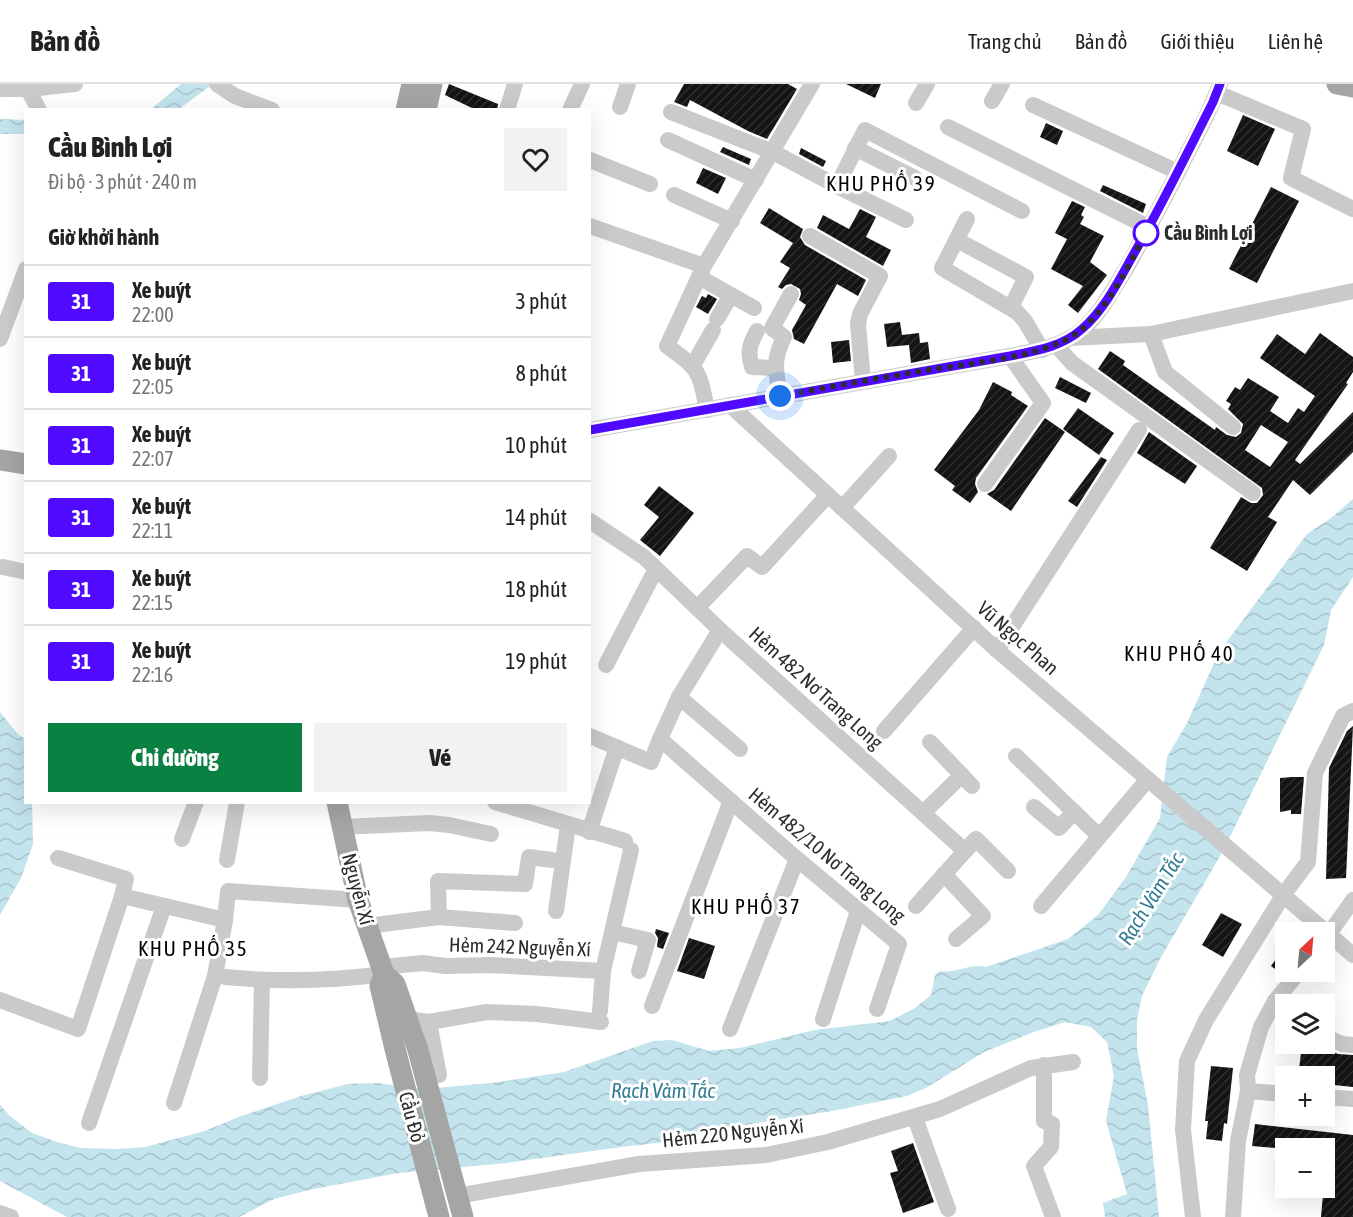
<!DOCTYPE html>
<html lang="vi">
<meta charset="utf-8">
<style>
:root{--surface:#fff;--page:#f2f2f2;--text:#222;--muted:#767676;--line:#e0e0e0;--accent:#0b8043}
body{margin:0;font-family:"Asap Condensed",sans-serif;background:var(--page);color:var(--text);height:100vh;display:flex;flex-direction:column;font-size:22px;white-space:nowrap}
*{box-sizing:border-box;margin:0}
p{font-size:20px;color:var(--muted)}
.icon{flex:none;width:33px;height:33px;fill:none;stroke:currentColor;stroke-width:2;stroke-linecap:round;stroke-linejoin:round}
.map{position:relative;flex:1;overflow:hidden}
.sheet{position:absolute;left:24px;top:24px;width:567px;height:696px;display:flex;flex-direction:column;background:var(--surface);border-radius:0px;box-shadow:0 6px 24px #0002}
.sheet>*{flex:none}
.badge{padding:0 12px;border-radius:4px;font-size:21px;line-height:39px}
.needle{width:39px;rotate:26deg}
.tools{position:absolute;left:1275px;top:838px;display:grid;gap:12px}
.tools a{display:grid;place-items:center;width:60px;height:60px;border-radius:0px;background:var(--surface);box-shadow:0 6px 24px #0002;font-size:30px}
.you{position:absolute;width:30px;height:30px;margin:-15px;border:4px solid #fff;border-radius:50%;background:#1a73e8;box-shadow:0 0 0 9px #1a73e833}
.map>.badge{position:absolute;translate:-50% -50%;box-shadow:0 0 0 3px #fff}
h2{padding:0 24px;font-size:22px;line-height:54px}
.round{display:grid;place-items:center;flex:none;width:63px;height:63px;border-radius:0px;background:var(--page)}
.head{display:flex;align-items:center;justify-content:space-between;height:102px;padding:0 24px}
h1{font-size:28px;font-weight:800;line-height:45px}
.button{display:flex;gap:12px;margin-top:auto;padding:12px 24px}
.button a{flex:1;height:69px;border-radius:0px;background:var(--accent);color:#fff;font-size:24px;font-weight:800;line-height:69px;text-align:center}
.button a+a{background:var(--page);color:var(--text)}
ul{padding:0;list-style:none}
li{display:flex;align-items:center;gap:18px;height:72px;padding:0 24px;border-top:2px solid var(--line)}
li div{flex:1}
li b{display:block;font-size:22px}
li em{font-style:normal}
li .badge{min-width:66px;font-weight:700;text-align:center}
header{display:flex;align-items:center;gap:36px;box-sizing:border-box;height:84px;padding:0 30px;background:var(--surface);border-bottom:2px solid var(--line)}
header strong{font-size:28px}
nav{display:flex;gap:33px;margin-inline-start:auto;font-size:21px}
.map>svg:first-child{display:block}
</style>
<header>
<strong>Bản đồ</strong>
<nav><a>Trang chủ</a><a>Bản đồ</a><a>Giới thiệu</a><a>Liên hệ</a></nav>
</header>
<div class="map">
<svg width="1353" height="1133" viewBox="0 0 1353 1133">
<defs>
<pattern id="water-waves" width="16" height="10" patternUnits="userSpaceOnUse" patternTransform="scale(1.5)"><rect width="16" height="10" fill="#c3e3ed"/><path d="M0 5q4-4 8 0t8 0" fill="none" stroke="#a8c3cc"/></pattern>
<pattern id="building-hatch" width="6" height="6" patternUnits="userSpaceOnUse" patternTransform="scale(1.5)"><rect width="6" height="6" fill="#141414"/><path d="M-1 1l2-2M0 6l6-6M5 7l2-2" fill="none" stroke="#2e2e2e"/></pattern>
</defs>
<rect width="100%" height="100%" fill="#fff"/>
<g fill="url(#water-waves)">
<polygon points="181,0 213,0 179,25 150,26"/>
<polygon points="0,35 25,36 25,50 0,50"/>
<path d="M1353,415V493L1331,526L1324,561L1223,767L1160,875L1142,912L1137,936V965L1148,1021L1159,1133H1105L1103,1119L1127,1110L1106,1037L1114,992L1107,958L1091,943L1065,938L1034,948L984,968L926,1004L907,1012L832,1027L745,1041L657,1059L621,1063L507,1079L399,1089L313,1105L274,1115L239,1133H67L0,1097V1021L10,1032L32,1049L60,1059L81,1064L116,1065L145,1063L205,1047L241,1032L301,1012L348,1000L376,999L423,1005L492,999L564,988L653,957L672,956L709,967L740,964L815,946L890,937L915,924L931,911L935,891L940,887C956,890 970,879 986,883L1068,855L1098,831L1126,793L1160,734L1167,673L1187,639L1219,568L1307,450L1331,434Z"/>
<polygon points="0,628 17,649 25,655 26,718 32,719 33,760 21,794 0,831"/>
</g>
<g fill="url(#building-hatch)" fill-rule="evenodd">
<polygon points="449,0 498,20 497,26 476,26 445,11"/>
<polygon points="684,0 788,0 797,5 767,55 748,47 690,16 687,23 674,18"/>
<polygon points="846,0 881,0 875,14"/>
<polygon points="1243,31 1275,45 1258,82 1227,67"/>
<polygon points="1046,39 1063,47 1057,61 1040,53"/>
<polygon points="723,63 751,75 749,81 720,68"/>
<polygon points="801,64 826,77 823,83 799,70"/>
<polygon points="703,84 726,94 718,110 696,99"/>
<polygon points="1103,101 1146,120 1143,129 1100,107"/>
<polygon points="1271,103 1299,117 1257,199 1229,185"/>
<polygon points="1072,117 1085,123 1081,131 1084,133 1080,140 1104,152 1090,178 1107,191 1078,229 1068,221 1083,202 1051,185 1067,155 1055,149"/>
<polygon points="769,124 803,145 800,153 805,161 866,196 858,212 837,200 804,260 794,255 792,246 806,221 799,216 801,210 800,205 791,200 786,201 782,205 778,203 790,184 780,178 793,159 760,139"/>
<polygon points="860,125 876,133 866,153 891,166 883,182 817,144 823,131 849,145"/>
<polygon points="708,210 717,215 708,230 696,223 702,212 706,214"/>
<polygon points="900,238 902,251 919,249 920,259 928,258 930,275 911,279 909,261 887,263 884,240"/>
<path d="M1320,249L1353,273V288L1346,299L1348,300L1295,376L1300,380L1353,328V368L1310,411L1293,396L1268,433L1277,438L1247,487L1210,464L1241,413L1251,419H1257L1263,411L1262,404L1098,285L1110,267L1125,277L1123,281L1215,346L1216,343L1227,351L1236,353L1241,349L1243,340L1228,325L1231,320L1226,317L1235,303L1240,306L1248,294L1279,313L1270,327L1288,339L1298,324L1304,328L1315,312L1260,274L1277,250L1305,270ZM1261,341L1288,358L1270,383L1245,366Z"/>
<polygon points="849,256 851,277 833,279 831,258"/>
<polygon points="1060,293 1091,309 1086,319 1055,304"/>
<polygon points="993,298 1012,308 1011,311 1028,322 976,394 975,400 978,408 970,419 952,406 955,402 934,386 979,326"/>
<polygon points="1078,324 1114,349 1099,371 1063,345"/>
<polygon points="1045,334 1065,348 1011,427 987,410 994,406"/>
<polygon points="1149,348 1197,382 1185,400 1137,369"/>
<polygon points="1101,373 1107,376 1077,423 1068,417"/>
<polygon points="659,402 694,429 660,472 640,456 659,433 644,421"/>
<polygon points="1353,642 1346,794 1326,795 1329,684 1347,647"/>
<polygon points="1292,693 1304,693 1301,730 1291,730 1291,726 1280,728 1280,694"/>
<polygon points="1221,829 1242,840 1223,873 1202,861"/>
<polygon points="656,845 669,849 663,865 657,863 658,854 655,849"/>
<polygon points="689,854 715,862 704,895 677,887"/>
<polygon points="1286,861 1286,884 1282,890 1271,882"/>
<polygon points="1302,961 1325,964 1338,970 1353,971 1353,1003 1324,1000 1324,993 1298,993"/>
<polygon points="1211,982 1233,984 1227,1040 1224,1039 1222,1057 1206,1055 1208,1037 1205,1037"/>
<polygon points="1255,1040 1353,1051 1353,1133 1321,1133 1327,1065 1287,1065 1252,1062"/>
<polygon points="913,1059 934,1118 903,1129 890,1089 898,1087 891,1067"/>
</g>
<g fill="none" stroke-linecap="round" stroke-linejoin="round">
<g stroke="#cacaca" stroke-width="16">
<polyline points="25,0 39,26"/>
<polyline points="217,0 235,12 272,26"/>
<polyline points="0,5 29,5 75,0"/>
<polyline points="1217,9 1303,45 1291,94 1353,125"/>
<polyline points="992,17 1002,0"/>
<polyline points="916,19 927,0"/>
<polyline points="1033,21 1178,88"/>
<polyline points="620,23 628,0"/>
<polyline points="507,26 515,0"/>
<polyline points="570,26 582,0"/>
<polyline points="671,28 773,68 837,102 865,46 1022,127"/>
<polyline points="948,43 1150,144"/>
<polyline points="668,56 756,96"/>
<polyline points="855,64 915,94"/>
<polyline points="590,76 650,100"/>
<polyline points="837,102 906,136"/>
<polyline points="674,111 732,137"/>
<polyline points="967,135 942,184 1017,228 1025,237 1042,266"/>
<polyline points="590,142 704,182"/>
<polyline points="810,152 880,192 860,230 858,240 863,297"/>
<polyline points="957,156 1026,193 1011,223"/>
<polyline points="699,193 754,224"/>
<polyline points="717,235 731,211"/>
<path d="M757,247C750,260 747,268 752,283L776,284"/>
<polyline points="1151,250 1165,288 1233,343"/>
<polyline points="1070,254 1151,250 1353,207"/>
<polyline points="0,255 26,185"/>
<polyline points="1056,261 1072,279 1253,409"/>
<polyline points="693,281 713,246"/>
<path d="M780,312C776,285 772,279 784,253L772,244L791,210"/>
<polyline points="730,321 997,566 1353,871"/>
<path d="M707,326C699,286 700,286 667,262L704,182L812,0"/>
<path d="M590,346L1010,272C1035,267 1061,263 1082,246C1101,229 1114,204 1127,183C1147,147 1167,111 1185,74C1197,50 1211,26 1220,0"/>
<polyline points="985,400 1043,319 1010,272"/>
<polyline points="842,424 889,372"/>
<polyline points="590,437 644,473 720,546 965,767 976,755 1008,787"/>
<polyline points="3,483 26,488"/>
<polyline points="697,524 747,472 762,483 828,411"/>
<polyline points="720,546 679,613 660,655 797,775 899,860 877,925"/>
<polyline points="997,566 1139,346"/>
<polyline points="606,581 656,485"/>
<polyline points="679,613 740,665"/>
<polyline points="884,647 974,544"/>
<polyline points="590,652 651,678 660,655"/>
<polyline points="930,658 972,702"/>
<polyline points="1016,672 1099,752"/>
<polyline points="495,718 625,757"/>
<polyline points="1034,723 1059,744 1074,728"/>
<polyline points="923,729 962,691"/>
<polyline points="342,743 429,739 449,741 491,750"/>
<polyline points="589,748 617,663"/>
<polyline points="182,755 196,718"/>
<polyline points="58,774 126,795 122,812 225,836 228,807 358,816"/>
<polyline points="227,776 237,718"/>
<polyline points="944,790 983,832 956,855"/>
<polyline points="916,822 965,767"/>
<polyline points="1041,822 1148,695"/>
<polyline points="556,827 568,741"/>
<polyline points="439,833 438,797 525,800 529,773 552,776"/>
<polyline points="367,842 439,833 515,839"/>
<polyline points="612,848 648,856 639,887"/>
<polyline points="1324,857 1353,816"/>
<polyline points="382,883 423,879 445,882 490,881 603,887 631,766"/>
<path d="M225,893C278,898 331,897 384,890"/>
<polyline points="0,916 78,945 122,812"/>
<polyline points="652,922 731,717"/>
<polyline points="1286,925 1275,917 1299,888"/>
<polyline points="600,927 603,887"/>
<polyline points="408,935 429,938 487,928 537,930 601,938"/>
<polyline points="823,935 858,827"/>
<polyline points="429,938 439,991"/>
<polyline points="730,945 797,775"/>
<polyline points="1324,952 1342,960 1353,961"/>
<polyline points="1044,981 1044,1037 1052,1040 1051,1063 1034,1082 1053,1133"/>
<polyline points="260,994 262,896"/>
<polyline points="1248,1007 1286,1010"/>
<polyline points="1324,1013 1353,1015"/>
<polyline points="174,1019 215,892 225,836"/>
<polyline points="915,1034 948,1125"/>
<polyline points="89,1039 164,822"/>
<polyline points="457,1112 639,1080 766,1071 828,1058 940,1025 1031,984 1073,978"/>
<polyline points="0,1129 11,1133"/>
<polyline points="1193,1133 1183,1046 1187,977 1206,936 1284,810 1308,778 1315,689 1343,632 1353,627"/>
<polyline points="1233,1133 1238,1057 1248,1007 1247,991 1261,943 1275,917"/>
</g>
<g stroke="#a5a5a5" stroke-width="21">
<polyline points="1337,0 1353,3"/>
<polyline points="406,26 412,0"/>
<polyline points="426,26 432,0"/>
<polyline points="0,376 26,380"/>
<polyline points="337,718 358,816 384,890 395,900 418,966 463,1133"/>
<polyline points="384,890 380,902 395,965 439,1133"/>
</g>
</g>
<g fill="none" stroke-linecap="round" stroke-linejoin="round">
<defs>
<path id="line" d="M590,346L1010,272C1035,267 1062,263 1082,245C1104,226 1118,198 1132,173C1161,123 1187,70 1213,18L1220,0"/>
</defs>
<use href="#line" stroke="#fff" stroke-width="14"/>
<use href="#line" stroke="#4f0aff" stroke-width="9"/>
<path stroke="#2d2d2d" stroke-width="6" stroke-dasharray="0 10.8" d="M780,312C829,303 879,294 928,286C971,279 1049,273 1081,246C1112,220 1130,177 1149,144L1146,149"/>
</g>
<circle fill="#fff" stroke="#4f0aff" stroke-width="3" cx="1146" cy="149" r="12"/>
<g text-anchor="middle" stroke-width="6" stroke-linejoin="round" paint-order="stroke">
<g font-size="20" font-weight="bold" fill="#2d2d2d" stroke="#fff" text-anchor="start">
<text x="1164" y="156">Cầu Bình Lợi</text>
</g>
<g font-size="20" fill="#2d2d2d" stroke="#fff">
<text transform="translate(1018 554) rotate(41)" y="7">Vũ Ngọc Phan</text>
<text transform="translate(816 604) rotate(42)" y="7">Hẻm 482 Nơ Trang Long</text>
<text transform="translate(827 771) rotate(40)" y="7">Hẻm 482/10 Nơ Trang Long</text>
<text transform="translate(358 805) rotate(75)" y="7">Nguyễn Xí</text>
<text transform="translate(520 863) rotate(2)" y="7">Hẻm 242 Nguyễn Xí</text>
<text transform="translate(412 1033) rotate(75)" y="7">Cầu Đỏ</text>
<text transform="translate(733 1049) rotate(-6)" y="7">Hẻm 220 Nguyễn Xí</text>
</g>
<g font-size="21" letter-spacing="1.5" fill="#000" stroke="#fff">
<text x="881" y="107">KHU PHỐ 39</text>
<text x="1179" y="577">KHU PHỐ 40</text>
<text x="746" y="830">KHU PHỐ 37</text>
<text x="193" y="872">KHU PHỐ 35</text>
</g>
<g font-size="21" font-style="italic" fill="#357d94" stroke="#fff">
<text transform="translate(1151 815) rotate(-58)" y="7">Rạch Vàm Tắc</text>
<text x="663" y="1014">Rạch Vàm Tắc</text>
</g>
</g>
</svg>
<div class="tools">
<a><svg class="needle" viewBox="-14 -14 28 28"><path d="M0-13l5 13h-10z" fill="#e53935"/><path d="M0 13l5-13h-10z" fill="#767676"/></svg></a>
<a><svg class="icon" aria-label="layers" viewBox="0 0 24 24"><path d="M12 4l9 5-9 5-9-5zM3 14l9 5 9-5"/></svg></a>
<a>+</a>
<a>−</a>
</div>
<div class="you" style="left:780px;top:312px"></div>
<section class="sheet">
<div class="head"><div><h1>Cầu Bình Lợi</h1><p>Đi bộ · 3 phút · 240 m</p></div><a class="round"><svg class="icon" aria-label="heart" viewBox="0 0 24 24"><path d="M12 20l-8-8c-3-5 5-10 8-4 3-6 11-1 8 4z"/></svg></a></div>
<h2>Giờ khởi hành</h2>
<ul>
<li><span class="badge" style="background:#4f0aff;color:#fff">31</span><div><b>Xe buýt</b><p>22:00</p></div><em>3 phút</em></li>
<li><span class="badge" style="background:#4f0aff;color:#fff">31</span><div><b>Xe buýt</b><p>22:05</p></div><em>8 phút</em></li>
<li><span class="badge" style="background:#4f0aff;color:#fff">31</span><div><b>Xe buýt</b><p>22:07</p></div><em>10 phút</em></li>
<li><span class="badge" style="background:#4f0aff;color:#fff">31</span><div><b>Xe buýt</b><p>22:11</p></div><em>14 phút</em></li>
<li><span class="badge" style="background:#4f0aff;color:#fff">31</span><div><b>Xe buýt</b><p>22:15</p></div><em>18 phút</em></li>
<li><span class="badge" style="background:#4f0aff;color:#fff">31</span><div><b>Xe buýt</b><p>22:16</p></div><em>19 phút</em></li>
</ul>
<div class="button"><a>Chỉ đường</a><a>Vé</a></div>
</section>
</div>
